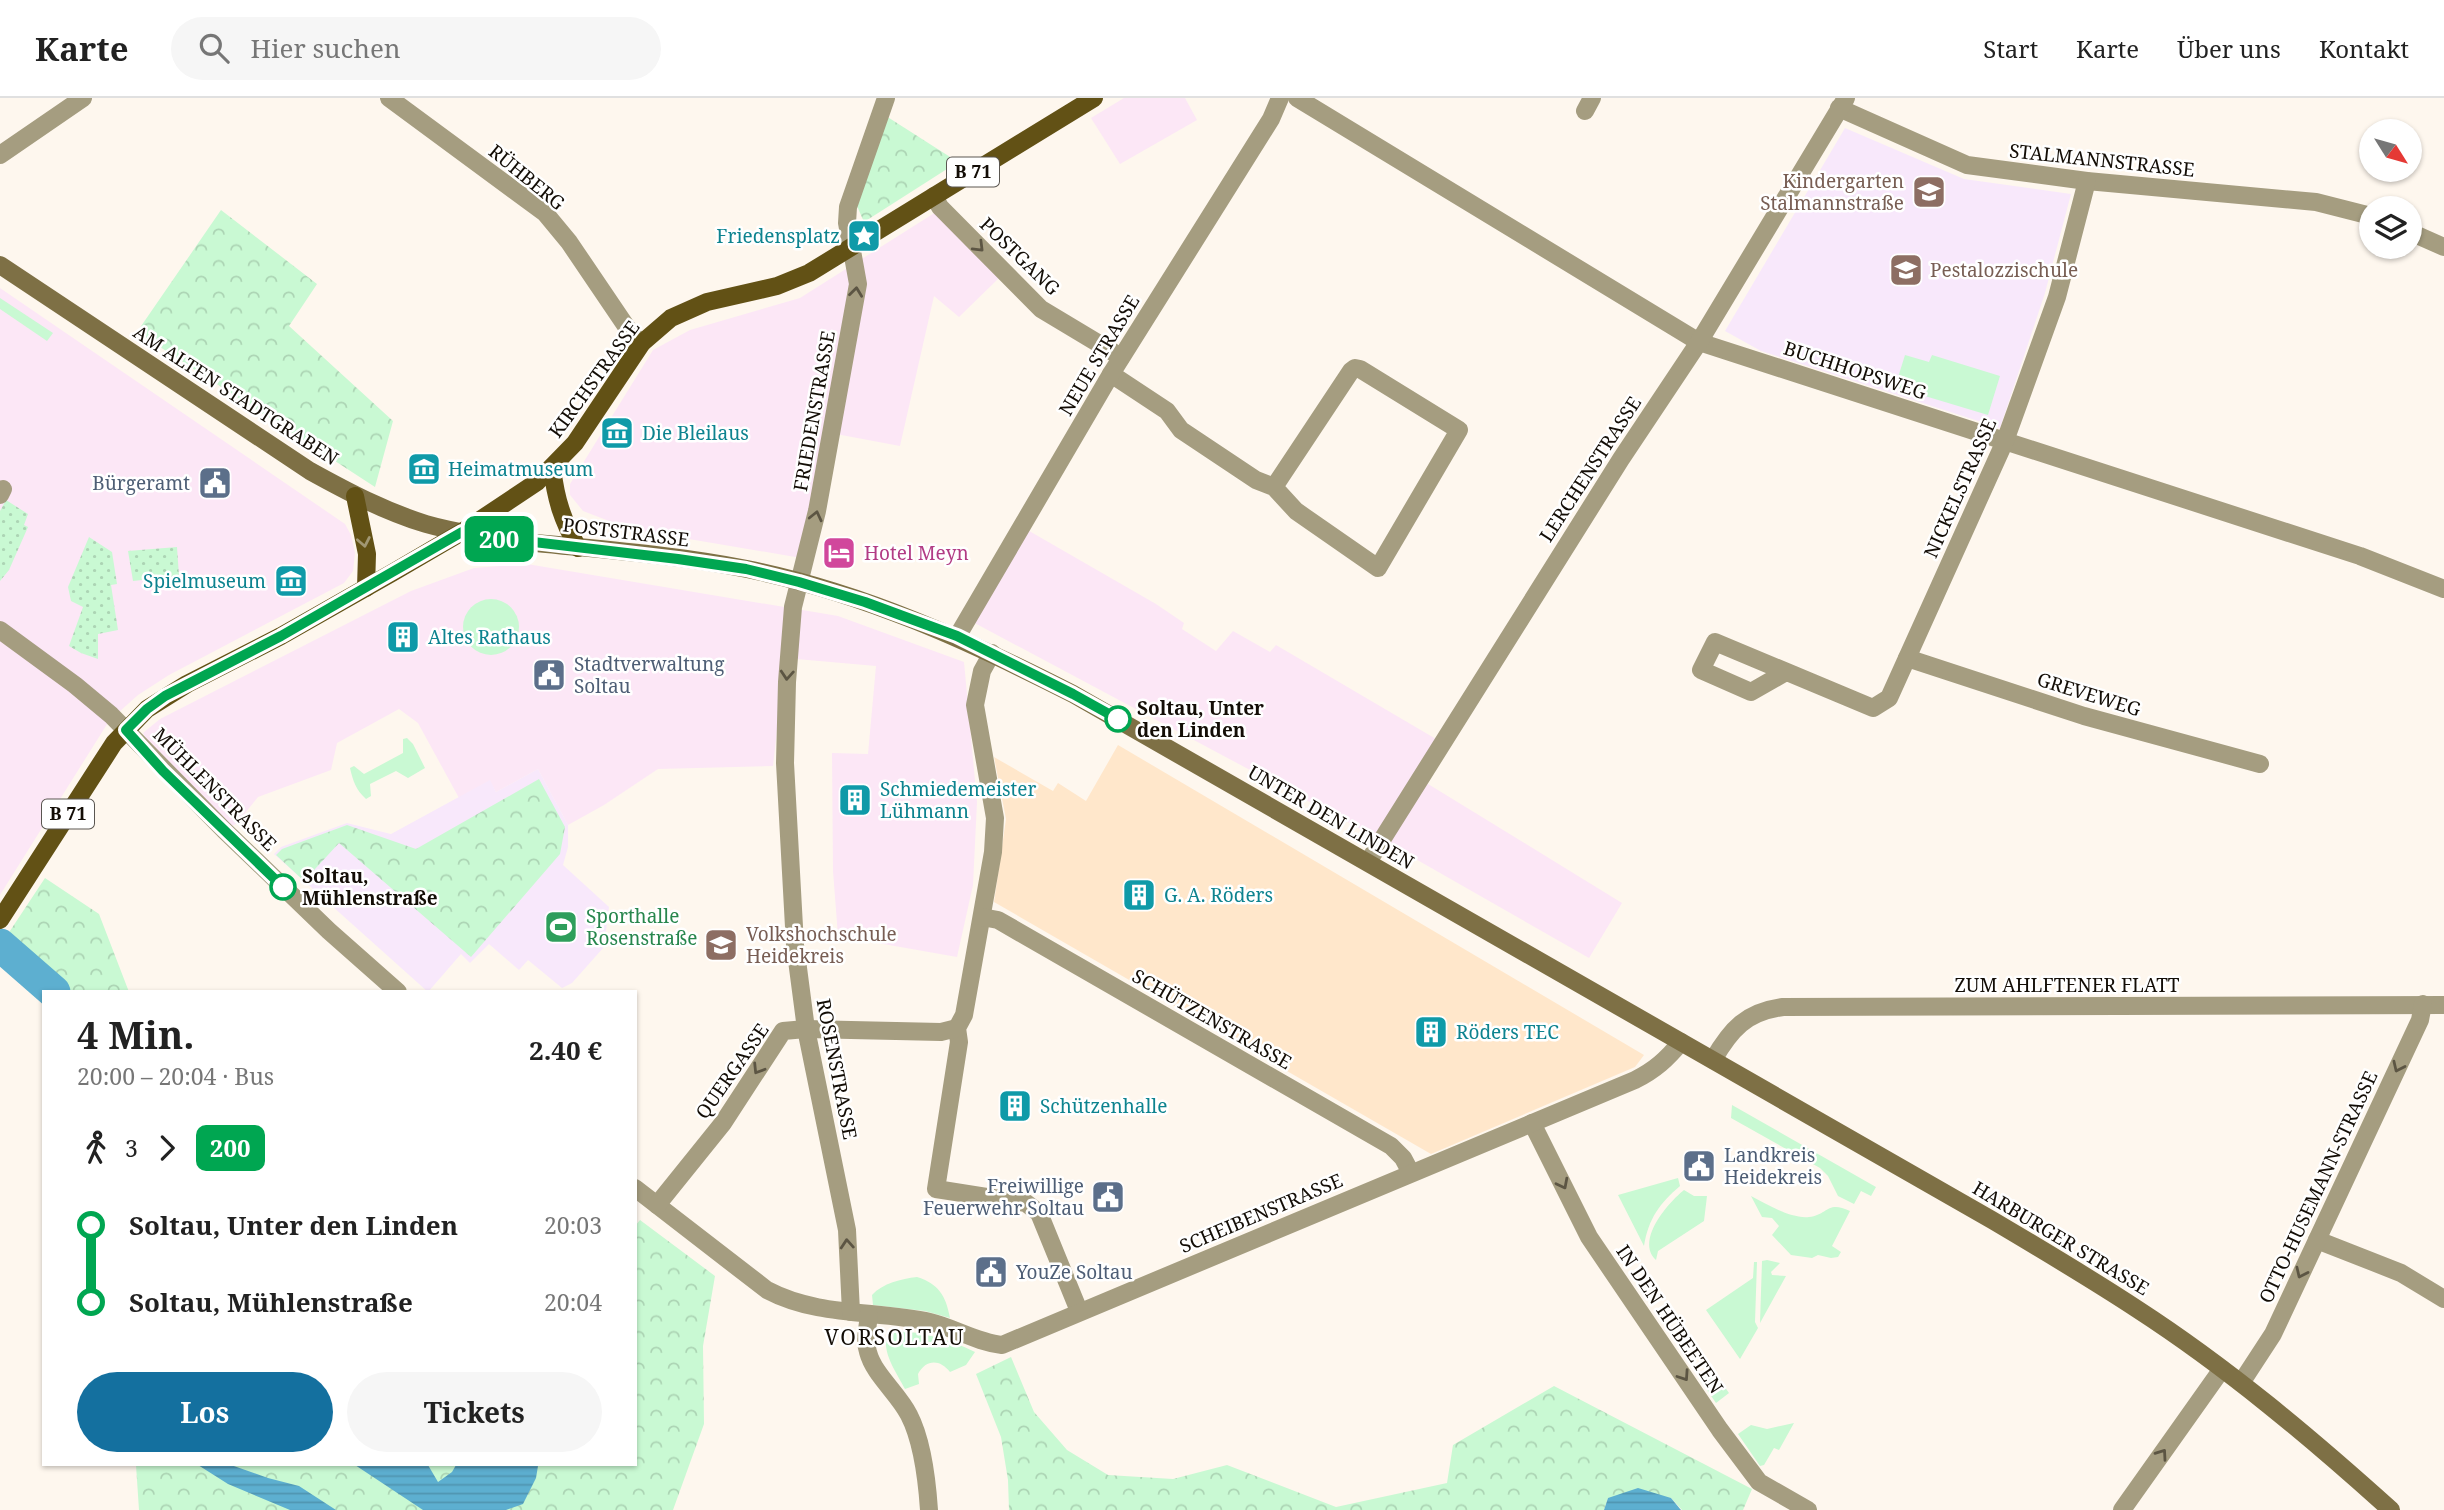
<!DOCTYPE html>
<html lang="de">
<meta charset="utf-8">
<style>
:root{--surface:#fff;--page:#f6f6f6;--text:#222;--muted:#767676;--line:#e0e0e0;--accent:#14709f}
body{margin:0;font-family:"Noto Serif",serif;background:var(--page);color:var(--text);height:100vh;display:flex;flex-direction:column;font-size:26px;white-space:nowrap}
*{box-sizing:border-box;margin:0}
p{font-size:23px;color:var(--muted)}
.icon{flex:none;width:38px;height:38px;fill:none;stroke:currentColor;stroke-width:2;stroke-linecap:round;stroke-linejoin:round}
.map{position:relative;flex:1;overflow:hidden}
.sheet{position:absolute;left:42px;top:892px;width:595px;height:476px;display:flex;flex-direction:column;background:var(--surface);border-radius:0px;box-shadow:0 2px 5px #0004}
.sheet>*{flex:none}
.badge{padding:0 14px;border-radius:10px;font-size:24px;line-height:46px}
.needle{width:46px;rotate:127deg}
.controls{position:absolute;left:2359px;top:21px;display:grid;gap:14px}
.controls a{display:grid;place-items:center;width:63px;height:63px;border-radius:50%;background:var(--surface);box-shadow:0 2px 5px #0004;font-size:35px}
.map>.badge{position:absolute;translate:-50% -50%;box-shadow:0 0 0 4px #fff}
.legs{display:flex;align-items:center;gap:10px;height:77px;padding:0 35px;font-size:23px}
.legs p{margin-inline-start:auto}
.summary{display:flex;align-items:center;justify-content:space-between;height:119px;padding:0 35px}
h1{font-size:38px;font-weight:700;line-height:52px}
.primary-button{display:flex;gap:14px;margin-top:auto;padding:14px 35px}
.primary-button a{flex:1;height:80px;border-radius:42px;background:var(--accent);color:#fff;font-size:28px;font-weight:700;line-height:80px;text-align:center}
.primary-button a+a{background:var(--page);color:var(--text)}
ul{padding:0 35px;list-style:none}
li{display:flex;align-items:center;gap:24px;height:77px;font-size:26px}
li i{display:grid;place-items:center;width:10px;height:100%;margin:0 9px;background:currentColor}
li i::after{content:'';width:18px;height:18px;margin:-9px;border:5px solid;border-radius:50%;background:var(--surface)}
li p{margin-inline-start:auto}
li:first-child i{background:linear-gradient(#0000 50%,currentColor 0)}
li:last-child i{background:linear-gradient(currentColor 50%,#0000 0)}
header{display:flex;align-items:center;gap:42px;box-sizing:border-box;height:98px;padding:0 35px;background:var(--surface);border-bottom:2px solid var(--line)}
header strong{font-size:33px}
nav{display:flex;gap:38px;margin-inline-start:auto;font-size:24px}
.search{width:490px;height:63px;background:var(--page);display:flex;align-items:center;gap:18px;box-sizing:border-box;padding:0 24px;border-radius:38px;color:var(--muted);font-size:26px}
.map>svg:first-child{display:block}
</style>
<header>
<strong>Karte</strong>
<div class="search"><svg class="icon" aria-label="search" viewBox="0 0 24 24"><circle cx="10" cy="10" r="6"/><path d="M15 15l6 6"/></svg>Hier suchen</div>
<nav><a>Start</a><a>Karte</a><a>Über uns</a><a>Kontakt</a></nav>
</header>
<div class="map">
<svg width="2444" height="1412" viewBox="0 0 2444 1412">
<defs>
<pattern id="forest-crowns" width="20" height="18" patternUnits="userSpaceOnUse" patternTransform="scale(1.75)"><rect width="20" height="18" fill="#c9f9d3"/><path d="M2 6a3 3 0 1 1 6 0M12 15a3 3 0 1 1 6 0" fill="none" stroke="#acd4b4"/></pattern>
<pattern id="garden-dots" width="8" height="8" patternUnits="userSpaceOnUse" patternTransform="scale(1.75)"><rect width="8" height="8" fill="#c9f9d3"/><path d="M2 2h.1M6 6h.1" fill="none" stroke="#acd4b4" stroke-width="1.8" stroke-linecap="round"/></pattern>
<pattern id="water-rules" width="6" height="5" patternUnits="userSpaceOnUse" patternTransform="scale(1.75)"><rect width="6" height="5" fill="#5dafd0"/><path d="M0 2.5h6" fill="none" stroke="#5095b1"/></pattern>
</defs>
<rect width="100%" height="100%" fill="#fef7ee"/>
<g fill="#fce7f6">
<polygon points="1124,0 1185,0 1197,22 1120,66 1091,20"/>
<polygon points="936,114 1000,179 959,219 934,198 900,348 836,336 807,461 630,431 583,413 570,397 570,386 653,252 690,232 800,200"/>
<polygon points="0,190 345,426 351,437 355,455 353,473 344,485 169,577 138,597 109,623 0,797"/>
<polygon points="1024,430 1156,506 1184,525 1182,531 1216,553 1233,533 1270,554 1276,547 1436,641 1415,678 1622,805 1589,860 1398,751 969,522"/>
<polygon points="527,466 838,518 964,564 977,704 973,787 957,859 838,838 833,773 832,655 868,656 876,568 785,560 773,668 658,671 604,707 568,727 538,671 496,694 489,683 459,700 418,625 399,611 337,645 331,672 258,699 237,725 229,730 152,652 143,635 160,621 411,493 474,470"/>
</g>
<polygon fill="#ffe7cb" points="1118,647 1644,957 1635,969 1431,1056 994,804 1006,721 994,659 1053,693 1058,685 1086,703"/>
<g fill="#f8e8fb">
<polygon points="1845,30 1964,81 2071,96 2045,195 2000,330 1761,253 1725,233"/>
<polygon points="538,671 568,727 568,749 563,767 609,809 604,849 572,885 562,890 528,862 519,872 489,846 470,865 461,856 428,894 274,756 281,749 347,725 391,736 490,682 496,694"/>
</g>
<g fill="#c9f9d3">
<polygon points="0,200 53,235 47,243 0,211"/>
<polygon points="1905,257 1929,264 1932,257 2000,278 1988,317 1895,289"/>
<circle cx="491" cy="529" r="28"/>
<path d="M407,640L413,646L425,670L408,680L396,673L370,686L371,698L366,701C356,692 353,683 350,670L354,668L364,676L403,655V641Z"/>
<polygon points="1732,1007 1876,1089 1871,1098 1861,1093 1854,1106 1838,1098 1828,1078 1820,1070 1731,1020"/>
<path d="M1678,1080L1680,1088C1660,1105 1648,1121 1644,1148L1618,1097Z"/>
<path d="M1684,1092L1694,1098H1707L1704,1123L1658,1153L1656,1162C1635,1142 1669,1104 1684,1092Z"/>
<path d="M1751,1098C1767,1106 1790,1121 1809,1119C1828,1117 1827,1102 1850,1113L1832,1148L1841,1154L1838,1159L1831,1160L1818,1157L1812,1160L1791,1157L1772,1137L1779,1128L1772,1120L1762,1119Z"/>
<polygon points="1767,1162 1780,1165 1771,1174 1772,1177 1786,1178 1760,1225 1762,1163"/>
<polygon points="1754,1164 1757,1164 1755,1224 1758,1230 1740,1261 1706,1212 1753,1180"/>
<path d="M917,1179C939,1186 946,1198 950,1220L925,1213L873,1207L872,1197C883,1185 901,1181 917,1179Z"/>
<path d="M892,1233C922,1233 948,1241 975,1254L966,1267L950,1274C940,1261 926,1261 918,1276L919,1286L905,1291C897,1275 880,1253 888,1235Z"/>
<polygon points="1711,1270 1729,1295 1716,1305 1698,1279"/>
<polygon points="1794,1325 1779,1352 1774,1350 1764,1367 1760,1368 1738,1336 1751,1327 1767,1331"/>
</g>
<g fill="url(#forest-crowns)">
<polygon points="886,18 958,64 864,124 857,108"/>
<polygon points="221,112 317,186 289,228 393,323 375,389 137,234"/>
<polygon points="539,681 565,729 560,756 471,859 339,745 304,783 276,757 282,751 347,727 416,751"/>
<polygon points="45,780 99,816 129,894 44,894 44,900 0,864 0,848"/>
<polygon points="640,1122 715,1178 703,1248 704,1326 673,1412 139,1412 136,1367 635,1367 635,1128"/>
<polygon points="1011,1259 1034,1314 1067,1352 1108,1377 1173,1381 1227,1367 1336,1409 1447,1385 1453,1347 1554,1288 1752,1391 1743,1412 1682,1412 1671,1400 1608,1400 1604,1412 1009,1412 1008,1382 1001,1339 976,1276"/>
</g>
<g fill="url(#garden-dots)">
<polygon points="6,402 28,416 24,427 28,429 9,472 0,483 0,413"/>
<polygon points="89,439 112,454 117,486 111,487 118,532 98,536 98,561 81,555 69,548 83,509 71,503 68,489"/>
<polygon points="177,449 179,478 133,483 128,453"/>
</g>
<g fill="url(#water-rules)">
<polygon points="9,845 62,894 44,894 44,897 0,864 0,858"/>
<polygon points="198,1367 231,1367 268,1380 299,1388 336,1412 290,1412 228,1386"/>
<polygon points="355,1367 428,1367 438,1384 452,1374 456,1367 538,1368 536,1380 523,1406 506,1412 423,1412"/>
<polygon points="1638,1390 1671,1400 1681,1412 1604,1412 1608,1400"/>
</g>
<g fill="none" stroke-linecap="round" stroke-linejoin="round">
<polyline stroke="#5dafd0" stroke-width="33" points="0,847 54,894"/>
<g stroke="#a59d80" stroke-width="18">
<polyline points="389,0 545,115 569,144 632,237 642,245"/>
<polyline points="1297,0 1699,244 2360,458 2444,491"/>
<polyline points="1839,10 1967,67 2087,83 2316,104 2371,118"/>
<polyline points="1585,13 1592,0"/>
<polyline points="0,57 83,0"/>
<polyline points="934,98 940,109 1041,211 1121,259"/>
<polyline points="2410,134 2444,149"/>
<polyline points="1111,276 1167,313 1181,332 1256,382 1274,389 1296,413 1378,470 1459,332 1360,271 1355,270 1351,273 1274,389"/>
<polyline points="0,397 3,391"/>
<polyline points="0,532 75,587 111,617 224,732 329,833 398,894"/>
<polyline points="957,539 1111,276 1271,21 1280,0"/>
<polyline points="992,555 982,573 975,607 995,720 993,754 964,917 957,930 959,944 936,1091 1026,1105 1039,1115 1079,1213"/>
<polyline points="1907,560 2084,618 2260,666"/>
<polyline points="1786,574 1751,594 1701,572 1715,544 1873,610 1889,600 2005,343 2057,199 2087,83"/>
<polyline points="1368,764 1621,361 1699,244 1846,0"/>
<polyline points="982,819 998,822 1391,1048 1403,1060 1411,1075"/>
<path d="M1713,962C1731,931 1746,914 1783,909L2444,907"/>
<polyline points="1532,1025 1589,1139 1720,1332 1759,1384 1808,1412"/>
<path d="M635,1090L767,1192C818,1219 876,1212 930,1224C955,1230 976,1244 1002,1247L1635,982C1655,972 1667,961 1681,944"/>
<polyline points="657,1107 723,1025 783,933 806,931 941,934 957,930"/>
<polyline points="2317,1142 2401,1175 2444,1201"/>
<polyline points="851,1214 847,1132 806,931 795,847 785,665 787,584 793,509 817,413 858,186 847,125 848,109 886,0"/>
<path d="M869,1216C868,1229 864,1242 868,1254C874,1277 898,1295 909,1317C923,1344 927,1382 929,1412"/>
<polyline points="2241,1285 2273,1236 2420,922 2423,906"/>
<polyline points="2122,1412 2222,1271"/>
</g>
<path stroke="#7e7045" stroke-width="18" d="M0,167L310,373C348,394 384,413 426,426C461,436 499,440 536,445C606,452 677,457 747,471C862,494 969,543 1073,596L1992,1122C2041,1151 2090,1180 2137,1211C2228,1270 2311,1340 2391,1412"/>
<g stroke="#625115" stroke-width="18">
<path d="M552,370C556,402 562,421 578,450"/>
<polyline points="355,398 367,456 366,490"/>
<polyline points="0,822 114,645 147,611 187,586 281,538 392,475 462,434 537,384 575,345 642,245 671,220 707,204 777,188 809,175 1094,0"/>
</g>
</g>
<defs><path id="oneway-chevron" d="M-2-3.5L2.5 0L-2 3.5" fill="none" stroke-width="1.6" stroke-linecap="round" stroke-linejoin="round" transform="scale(1.75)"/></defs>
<g stroke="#5c5543">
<use href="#oneway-chevron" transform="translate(979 149) rotate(45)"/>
<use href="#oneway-chevron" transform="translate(856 194) rotate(-83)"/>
<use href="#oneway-chevron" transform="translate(816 418) rotate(-77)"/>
<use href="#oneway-chevron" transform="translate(787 577) rotate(94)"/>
<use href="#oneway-chevron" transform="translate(2398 969) rotate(115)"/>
<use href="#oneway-chevron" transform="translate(758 971) rotate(122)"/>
<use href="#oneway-chevron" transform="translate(1563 1086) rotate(63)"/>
<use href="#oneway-chevron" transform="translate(847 1146) rotate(-94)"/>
<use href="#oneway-chevron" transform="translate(2301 1175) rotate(115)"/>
<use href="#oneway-chevron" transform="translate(1684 1278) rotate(56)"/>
<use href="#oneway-chevron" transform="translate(2162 1356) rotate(-55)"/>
</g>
<use stroke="#a19773" href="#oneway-chevron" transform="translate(364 444) rotate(79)"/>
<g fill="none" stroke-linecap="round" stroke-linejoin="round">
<defs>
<polyline id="line-1" points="283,789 163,673 126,632 147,611 165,598 281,538 462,434 499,440 678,461 746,471 799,484 865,504 957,538 1073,596 1118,621"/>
</defs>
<use href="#line-1" stroke="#fff" stroke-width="16"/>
<use href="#line-1" stroke="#00a651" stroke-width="10"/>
</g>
<defs>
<symbol id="school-square" viewBox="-11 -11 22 22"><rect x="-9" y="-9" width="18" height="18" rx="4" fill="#8d6e63" stroke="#fff"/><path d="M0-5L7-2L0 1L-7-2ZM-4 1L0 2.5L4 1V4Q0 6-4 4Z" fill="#fff"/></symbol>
<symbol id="sight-square" viewBox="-11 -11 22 22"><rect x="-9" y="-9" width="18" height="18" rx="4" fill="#0f9aa8" stroke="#fff"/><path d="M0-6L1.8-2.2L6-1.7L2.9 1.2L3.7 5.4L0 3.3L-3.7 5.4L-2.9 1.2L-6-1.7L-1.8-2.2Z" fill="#fff"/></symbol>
<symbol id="museum-square" viewBox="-11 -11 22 22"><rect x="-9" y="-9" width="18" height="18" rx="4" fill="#0f9aa8" stroke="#fff"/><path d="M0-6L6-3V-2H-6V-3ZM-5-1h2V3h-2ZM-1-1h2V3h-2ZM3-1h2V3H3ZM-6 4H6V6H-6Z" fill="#fff"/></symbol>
<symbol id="civic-square" viewBox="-11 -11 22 22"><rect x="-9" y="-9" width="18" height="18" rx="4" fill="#5c6f8a" stroke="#fff"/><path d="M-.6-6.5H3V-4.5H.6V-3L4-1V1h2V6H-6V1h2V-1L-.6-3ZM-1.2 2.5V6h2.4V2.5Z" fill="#fff"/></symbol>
<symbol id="hotel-square" viewBox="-11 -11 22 22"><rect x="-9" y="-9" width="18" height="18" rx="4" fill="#d1479c" stroke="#fff"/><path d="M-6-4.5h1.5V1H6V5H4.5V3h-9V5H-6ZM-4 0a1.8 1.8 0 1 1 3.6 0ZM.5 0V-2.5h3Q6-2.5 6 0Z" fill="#fff"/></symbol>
<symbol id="building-square" viewBox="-11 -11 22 22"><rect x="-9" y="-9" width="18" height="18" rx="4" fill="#0f9aa8" stroke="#fff"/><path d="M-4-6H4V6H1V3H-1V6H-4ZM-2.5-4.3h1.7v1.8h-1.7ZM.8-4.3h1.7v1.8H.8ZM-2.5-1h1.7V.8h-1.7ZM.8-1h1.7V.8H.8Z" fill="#fff"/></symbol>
<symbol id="stadium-square" viewBox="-11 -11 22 22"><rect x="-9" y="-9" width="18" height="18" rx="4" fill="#2e9e5b" stroke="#fff"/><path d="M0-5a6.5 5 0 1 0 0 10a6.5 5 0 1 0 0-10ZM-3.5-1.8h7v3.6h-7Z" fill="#fff"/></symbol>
<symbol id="university-square" viewBox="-11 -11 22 22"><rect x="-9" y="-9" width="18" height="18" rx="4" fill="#8d6e63" stroke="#fff"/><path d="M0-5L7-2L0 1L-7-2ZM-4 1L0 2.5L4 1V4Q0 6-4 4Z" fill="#fff"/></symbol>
</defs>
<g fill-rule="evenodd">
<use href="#school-square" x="1910" y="75" width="38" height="38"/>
<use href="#sight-square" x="845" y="119" width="38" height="38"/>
<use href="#school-square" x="1887" y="153" width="38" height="38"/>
<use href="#museum-square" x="598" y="316" width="38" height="38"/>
<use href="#museum-square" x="405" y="352" width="38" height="38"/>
<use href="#civic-square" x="196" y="366" width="38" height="38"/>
<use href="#hotel-square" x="820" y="436" width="38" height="38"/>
<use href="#museum-square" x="272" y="464" width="38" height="38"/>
<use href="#building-square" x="384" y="520" width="38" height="38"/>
<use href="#civic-square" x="530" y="558" width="38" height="38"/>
<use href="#building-square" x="836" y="683" width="38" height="38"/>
<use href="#building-square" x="1120" y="778" width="38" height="38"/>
<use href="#stadium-square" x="542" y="810" width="38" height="38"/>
<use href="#university-square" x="702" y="828" width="38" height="38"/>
<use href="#building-square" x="1412" y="915" width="38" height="38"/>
<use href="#building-square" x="996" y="989" width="38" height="38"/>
<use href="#civic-square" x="1680" y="1049" width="38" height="38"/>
<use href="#civic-square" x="1089" y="1080" width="38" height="38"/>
<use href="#civic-square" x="972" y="1155" width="38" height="38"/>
</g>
<g fill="#fff" stroke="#00a651" stroke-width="3.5">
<circle cx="1118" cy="621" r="12"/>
<circle cx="283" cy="789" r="12"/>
</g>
<g text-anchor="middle" stroke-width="5" stroke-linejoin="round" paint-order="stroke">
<g fill="#fff" stroke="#5a5651" stroke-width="2">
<rect x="947" y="59.5" width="52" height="29" rx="5"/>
<rect x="42" y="701.5" width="52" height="29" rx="5"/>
</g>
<g font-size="18" font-weight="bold" fill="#130d06">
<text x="973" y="80">B 71</text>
<text x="68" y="722">B 71</text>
</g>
<g font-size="19" fill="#130d06" stroke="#fff">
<text transform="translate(2102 62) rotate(6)" y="7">STALMANNSTRASSE</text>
<text transform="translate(527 79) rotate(39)" y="7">RÜHBERG</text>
<text transform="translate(1020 158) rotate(44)" y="7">POSTGANG</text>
<text transform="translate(1099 257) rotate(-59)" y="7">NEUE STRASSE</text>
<text transform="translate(1855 272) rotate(18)" y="7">BUCHHOPSWEG</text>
<text transform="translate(594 281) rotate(-54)" y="7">KIRCHSTRASSE</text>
<text transform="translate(236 297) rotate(33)" y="7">AM ALTEN STADTGRABEN</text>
<text transform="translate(814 313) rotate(-80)" y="7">FRIEDENSTRASSE</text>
<text transform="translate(1590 371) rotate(-57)" y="7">LERCHENSTRASSE</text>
<text transform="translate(1960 390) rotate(-66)" y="7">NICKELSTRASSE</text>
<text transform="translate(626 434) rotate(7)" y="7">POSTSTRASSE</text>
<text transform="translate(2089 596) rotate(17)" y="7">GREVEWEG</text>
<text transform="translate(215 691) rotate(45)" y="7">MÜHLENSTRASSE</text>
<text transform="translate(1331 719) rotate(30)" y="7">UNTER DEN LINDEN</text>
<text x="2067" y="894">ZUM AHLFTENER FLATT</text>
<text transform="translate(1212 921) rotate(30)" y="7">SCHÜTZENSTRASSE</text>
<text transform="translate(837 971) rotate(79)" y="7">ROSENSTRASSE</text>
<text transform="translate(732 973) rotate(-55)" y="7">QUERGASSE</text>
<text transform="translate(2318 1089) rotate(-65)" y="7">OTTO-HUSEMANN-STRASSE</text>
<text transform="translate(1261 1115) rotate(-23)" y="7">SCHEIBENSTRASSE</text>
<text transform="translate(2061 1140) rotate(31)" y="7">HARBURGER STRASSE</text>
<text transform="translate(1670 1221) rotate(56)" y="7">IN DEN HÜBEETEN</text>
</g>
<g font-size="19" fill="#785e54" stroke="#fff" text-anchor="start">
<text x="1904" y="90" text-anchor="end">Kindergarten<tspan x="1904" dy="22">Stalmannstraße</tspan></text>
<text x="1930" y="179">Pestalozzischule</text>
<text x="746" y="843">Volkshochschule<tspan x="746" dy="22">Heidekreis</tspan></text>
</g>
<g font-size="19" fill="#0d838f" stroke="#fff" text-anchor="start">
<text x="840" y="145" text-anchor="end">Friedensplatz</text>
<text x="642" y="342">Die Bleilaus</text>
<text x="448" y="378">Heimatmuseum</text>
<text x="266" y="490" text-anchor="end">Spielmuseum</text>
<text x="428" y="546">Altes Rathaus</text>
<text x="880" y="698">Schmiedemeister<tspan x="880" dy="22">Lühmann</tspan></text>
<text x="1164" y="804">G. A. Röders</text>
<text x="1456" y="941">Röders TEC</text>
<text x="1040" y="1015">Schützenhalle</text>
</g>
<g font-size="19" fill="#4e5e75" stroke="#fff" text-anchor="start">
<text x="190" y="392" text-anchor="end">Bürgeramt</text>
<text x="574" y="573">Stadtverwaltung<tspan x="574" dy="22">Soltau</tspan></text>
<text x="1724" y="1064">Landkreis<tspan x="1724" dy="22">Heidekreis</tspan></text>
<text x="1084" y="1095" text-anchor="end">Freiwillige<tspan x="1084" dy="22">Feuerwehr Soltau</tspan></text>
<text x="1016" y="1181">YouZe Soltau</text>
</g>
<g font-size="19" fill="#b23c85" stroke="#fff" text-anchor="start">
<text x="864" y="462">Hotel Meyn</text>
</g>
<g font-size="19" font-weight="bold" fill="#130d06" stroke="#fff" text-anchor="start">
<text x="1137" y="617">Soltau, Unter<tspan x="1137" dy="22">den Linden</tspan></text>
<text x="302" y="785">Soltau,<tspan x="302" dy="22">Mühlenstraße</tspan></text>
</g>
<g font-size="19" fill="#27864d" stroke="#fff" text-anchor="start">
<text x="586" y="825">Sporthalle<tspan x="586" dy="22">Rosenstraße</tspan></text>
</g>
<g font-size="21" letter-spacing="2" fill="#130d06" stroke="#fff">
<text x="895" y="1247">VORSOLTAU</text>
</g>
</g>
</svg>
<div class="controls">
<a><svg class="needle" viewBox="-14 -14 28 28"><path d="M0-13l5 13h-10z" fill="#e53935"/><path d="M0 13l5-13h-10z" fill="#767676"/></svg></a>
<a><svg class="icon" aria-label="layers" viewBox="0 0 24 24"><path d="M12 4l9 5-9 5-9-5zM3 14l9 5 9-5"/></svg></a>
</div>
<b class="badge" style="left:499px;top:441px;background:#00a651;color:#fff">200</b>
<section class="sheet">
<div class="summary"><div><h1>4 Min.</h1><p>20:00 – 20:04 · Bus</p></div><b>2.40 €</b></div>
<div class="legs"><svg class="icon" aria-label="walk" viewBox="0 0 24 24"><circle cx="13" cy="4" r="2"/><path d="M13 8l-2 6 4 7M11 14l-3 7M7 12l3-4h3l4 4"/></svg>3<svg class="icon" aria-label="forward" viewBox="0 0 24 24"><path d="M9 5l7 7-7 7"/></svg><b class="badge" style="background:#00a651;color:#fff">200</b></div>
<ul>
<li><i style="color:#00a651"></i><b>Soltau, Unter den Linden</b><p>20:03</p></li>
<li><i style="color:#00a651"></i><b>Soltau, Mühlenstraße</b><p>20:04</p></li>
</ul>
<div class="primary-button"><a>Los</a><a>Tickets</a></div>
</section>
</div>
